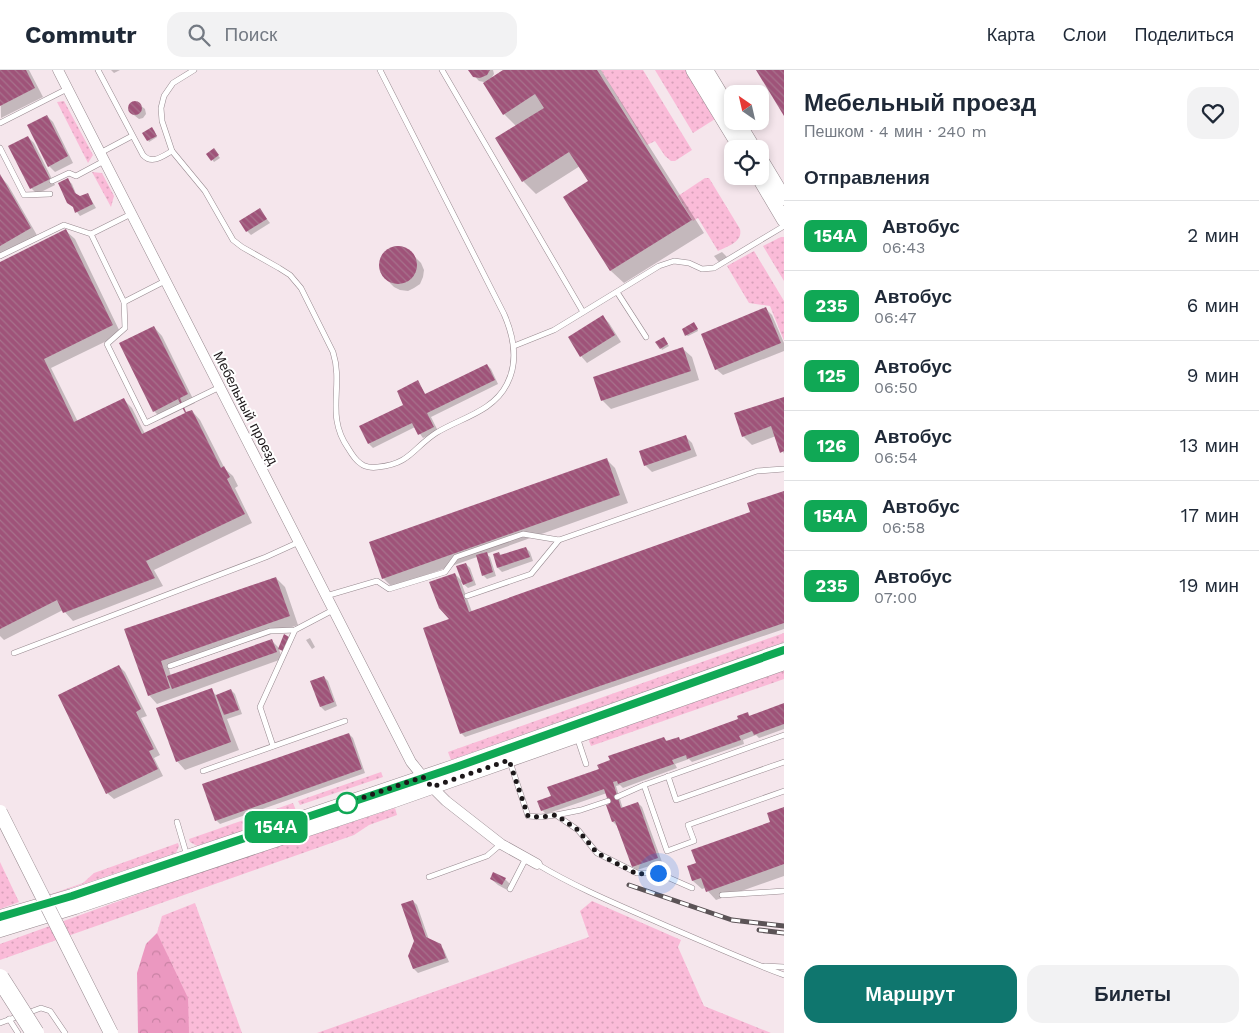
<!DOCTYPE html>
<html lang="ru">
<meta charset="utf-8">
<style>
:root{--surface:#fff;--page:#f2f2f3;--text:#1f2937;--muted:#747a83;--line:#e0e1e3;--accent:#0f766e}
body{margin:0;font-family:"Work Sans",sans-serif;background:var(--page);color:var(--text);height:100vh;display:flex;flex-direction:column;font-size:19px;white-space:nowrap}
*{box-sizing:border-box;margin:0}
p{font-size:16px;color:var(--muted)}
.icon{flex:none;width:28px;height:28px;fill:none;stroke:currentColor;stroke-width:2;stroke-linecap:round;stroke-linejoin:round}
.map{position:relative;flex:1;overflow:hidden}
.panel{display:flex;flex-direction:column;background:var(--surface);width:475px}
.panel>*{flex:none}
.badge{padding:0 10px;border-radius:8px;font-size:18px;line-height:32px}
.needle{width:32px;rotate:326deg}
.buttons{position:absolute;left:724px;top:15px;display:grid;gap:10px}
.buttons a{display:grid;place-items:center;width:45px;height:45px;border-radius:10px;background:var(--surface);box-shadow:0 2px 8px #0003;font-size:25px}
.you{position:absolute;width:25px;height:25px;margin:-12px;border:4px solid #fff;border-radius:50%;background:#1a73e8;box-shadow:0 0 0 8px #1a73e833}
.map>.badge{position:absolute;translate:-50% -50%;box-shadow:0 0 0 2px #fff}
h2{padding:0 20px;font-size:19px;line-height:45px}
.round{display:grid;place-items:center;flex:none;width:52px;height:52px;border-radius:15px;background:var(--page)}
.summary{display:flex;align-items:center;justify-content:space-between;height:85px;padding:0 20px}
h1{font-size:24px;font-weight:700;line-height:38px}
.primary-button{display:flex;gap:10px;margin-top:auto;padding:10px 20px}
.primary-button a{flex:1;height:58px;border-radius:15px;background:var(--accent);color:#fff;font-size:20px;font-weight:700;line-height:58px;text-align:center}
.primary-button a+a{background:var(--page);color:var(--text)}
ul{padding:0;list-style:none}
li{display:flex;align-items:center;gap:15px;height:70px;padding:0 20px;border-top:1px solid var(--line)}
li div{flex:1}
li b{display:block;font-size:19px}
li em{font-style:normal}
li .badge{min-width:55px;font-weight:700;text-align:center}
header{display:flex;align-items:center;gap:30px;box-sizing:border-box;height:70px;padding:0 25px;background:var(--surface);border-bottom:1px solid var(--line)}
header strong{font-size:24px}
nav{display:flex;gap:28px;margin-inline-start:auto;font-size:18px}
.search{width:350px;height:45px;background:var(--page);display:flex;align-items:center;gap:12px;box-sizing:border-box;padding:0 18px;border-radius:15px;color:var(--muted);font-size:19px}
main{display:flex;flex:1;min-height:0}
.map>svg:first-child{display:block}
</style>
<header>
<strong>Commutr</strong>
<div class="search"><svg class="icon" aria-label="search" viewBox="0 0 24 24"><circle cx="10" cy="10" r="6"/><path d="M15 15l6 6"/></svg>Поиск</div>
<nav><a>Карта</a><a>Слои</a><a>Поделиться</a></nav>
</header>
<main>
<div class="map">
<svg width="784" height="963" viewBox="0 0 784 963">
<defs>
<pattern id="grass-dots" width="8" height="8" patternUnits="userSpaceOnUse" patternTransform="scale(1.25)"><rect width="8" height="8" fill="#fabbd8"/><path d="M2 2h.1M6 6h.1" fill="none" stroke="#d6a0b9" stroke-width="1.8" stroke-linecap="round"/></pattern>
<pattern id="forest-crowns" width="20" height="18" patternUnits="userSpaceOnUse" patternTransform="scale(1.25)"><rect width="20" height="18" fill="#eb98c0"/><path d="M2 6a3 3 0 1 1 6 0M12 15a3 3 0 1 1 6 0" fill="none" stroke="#c982a4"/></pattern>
<pattern id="building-back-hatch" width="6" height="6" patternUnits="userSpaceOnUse" patternTransform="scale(1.25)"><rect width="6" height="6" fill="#9f5379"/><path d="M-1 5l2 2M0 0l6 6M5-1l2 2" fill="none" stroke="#a7728c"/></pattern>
</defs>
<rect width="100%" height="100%" fill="#f5e6ec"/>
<g fill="url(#grass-dots)">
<polygon points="601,0 643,0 692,80 675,91 671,91 665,86 655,71 647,75"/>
<polygon points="655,0 686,0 715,49 693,63"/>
<polygon points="64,31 93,85 88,93 57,32"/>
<polygon points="92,102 102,103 114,126 111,137"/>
<path d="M705,108H709L740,159C743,172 728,176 718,181L698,148L693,151L678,126Z"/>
<polygon points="781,167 784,167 784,211 763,176"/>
<polygon points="754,181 784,231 784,271 770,236 749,233 727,196"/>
<polygon points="784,563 784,572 451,690 448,682"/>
<polygon points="784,600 784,609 591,676 589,671 590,668"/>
<polygon points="381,702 383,707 300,735 298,731"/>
<polygon points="293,733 297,743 197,776 190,772 189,769"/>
<polygon points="395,738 397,745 369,755 354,765 0,890 0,874 194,804"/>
<polygon points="178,773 179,776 176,783 0,842 83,813 94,803"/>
<polygon points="0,792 19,832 0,839"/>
<polygon points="592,831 681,870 678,877 704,936 771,963 317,963 589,867 580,841"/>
<polygon points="195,833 242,963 189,963 188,961 157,863 162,846"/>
</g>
<polygon fill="url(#forest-crowns)" points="157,863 188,928 189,963 138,963 137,903 146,874"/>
<g fill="#0003">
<polygon points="0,0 29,0 43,27 1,48"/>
<polygon points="111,0 120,0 114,3"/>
<polygon points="469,0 493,0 494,4 490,10 506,0 601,0 704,163 624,213 611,201 565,127 590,111 580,96 536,124 523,111 516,56 504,44 484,12 479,11"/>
<polygon points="136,32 145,39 146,44 143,48 139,49 130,42 129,37 131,33"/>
<polygon points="47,46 53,52 73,93 55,102 49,96"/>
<polygon points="154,60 157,67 149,72 148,70"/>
<polygon points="28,67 34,73 55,115 37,124 31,118"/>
<polygon points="214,80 220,88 214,92 208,84"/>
<polygon points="0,106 8,115 38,167 0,189"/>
<polygon points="68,110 72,114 77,126 80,128 88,124 96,138 80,146 74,138"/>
<polygon points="260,140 270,153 251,165 247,161"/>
<polygon points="66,161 75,169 121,264 51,298 78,352 123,329 132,338 145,364 192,341 200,350 225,399 233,406 238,416 235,418 252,453 154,500 163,516 73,551 63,540 4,570 0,566 0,193"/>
<polygon points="396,177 403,178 409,181 421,193 424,200 423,207 420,214 414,218 408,221 400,220 394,217 382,205 380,198 380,191 384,184 389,180"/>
<polygon points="722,182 728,188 721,195 714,186"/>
<polygon points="766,239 772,245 784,273 784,281 723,305 716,299"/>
<polygon points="603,247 609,253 621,272 587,293 581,286"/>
<polygon points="696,256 698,261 688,266 686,265"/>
<polygon points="154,257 162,266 195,333 162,349 154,341"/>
<polygon points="665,270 669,276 662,280 661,278"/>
<polygon points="683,279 692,287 699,310 611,339 603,331 595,308"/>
<polygon points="487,295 491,299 498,314 431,347 438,361 423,368 415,357 373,378 369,374 405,335 418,312 426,325"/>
<polygon points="784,328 784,384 776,366 752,375 743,366"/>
<polygon points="686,367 692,373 697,386 652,402 645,395"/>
<polygon points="607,390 615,398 628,433 486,484 490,487 496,506 487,509 483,505 477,487 392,517 383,508"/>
<polygon points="784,422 784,559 465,667 461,663 452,549 455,504 464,513 466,494 470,498 476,515 468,518 461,512 472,542 749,444"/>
<polygon points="526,478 530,482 533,491 502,502 498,498 499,483 502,486"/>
<polygon points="276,508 285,517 298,555 169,599 171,606 272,571 279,578 288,568 290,569 279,579 282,589 157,634 149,625 126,560"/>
<polygon points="310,568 315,577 312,579 306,570"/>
<polygon points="119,596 125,602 147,646 141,648 160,685 154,688 163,706 114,729 107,723"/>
<polygon points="324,607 328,611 337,636 325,641 321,637 312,612"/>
<polygon points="211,620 217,626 231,620 235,624 242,644 227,649 239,680 185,700 177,691"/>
<polygon points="784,635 784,659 759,668 756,665 743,670 744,674 692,692 689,689 675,694 677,698 623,718 620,715 616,716 623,739 638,733 642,737 662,792 637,800 633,797 617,756 613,752 608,736 611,735 607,723 546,744 542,740 552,727 600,699 664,668 668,672 678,668 681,671 740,650 747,643 750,646"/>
<polygon points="349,664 353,668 365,703 220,754 216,750"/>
<polygon points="784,738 784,806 716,830 705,818 702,819 693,811 688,797 697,794 772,753"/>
<polygon points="491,809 505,809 512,816 509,821 498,815"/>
<polygon points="413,831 417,835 429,870 440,875 444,880 449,892 418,903 414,899 410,886 416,871"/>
</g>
<g fill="url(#building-back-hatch)">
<polygon points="0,0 26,0 35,18 0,36"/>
<polygon points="468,0 490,0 487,5 480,8 473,7"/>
<polygon points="503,0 597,0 692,150 610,201 563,127 588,111 569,82 522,112 495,68 544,38 535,24 503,45 483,13"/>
<polygon points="756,0 784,0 784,46"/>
<circle cx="135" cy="38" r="7"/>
<polygon points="47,45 68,86 48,97 27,55"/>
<polygon points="152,57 157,66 147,71 142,63"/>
<polygon points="28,66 50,109 30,119 8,76"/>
<polygon points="214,78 219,85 211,91 206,84"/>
<polygon points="0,104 31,158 0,176"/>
<polygon points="68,108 75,123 80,126 88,123 93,134 75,143 73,137 67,133 58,113"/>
<polygon points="260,138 267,149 246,162 239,151"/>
<polygon points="66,159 113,255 44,289 74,352 124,328 142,364 185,343 178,329 153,342 119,273 154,256 188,324 180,328 186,342 192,340 221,398 224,396 230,407 227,409 245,444 146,491 155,508 63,543 57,530 0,559 0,192"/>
<circle cx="398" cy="195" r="19"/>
<polygon points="766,237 781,273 715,300 701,264"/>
<polygon points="603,245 615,265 580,287 568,267"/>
<polygon points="694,252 698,259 685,266 682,259"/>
<polygon points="664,267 668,274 660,279 655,272"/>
<polygon points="683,277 691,301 601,331 593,307"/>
<polygon points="487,294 495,310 427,343 434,357 418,365 412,353 368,374 359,356 403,335 397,321 418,310 425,324"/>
<polygon points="784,327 784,381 780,383 771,356 742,367 734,343"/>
<polygon points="686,365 691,380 644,396 639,381"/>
<polygon points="607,388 620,425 382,509 369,472"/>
<polygon points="784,421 784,553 460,664 423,558 449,549 439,538 429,512 455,503 469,542 750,442 747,433"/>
<polygon points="526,477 530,487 497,498 493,484 499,482 500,485"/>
<polygon points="487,482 493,502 482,506 476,485"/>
<polygon points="466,493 473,511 463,515 456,496"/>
<polygon points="276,507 290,546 161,591 170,618 148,626 124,559"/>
<polygon points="284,564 289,567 283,581 278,579"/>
<polygon points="272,569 277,582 172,619 167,606"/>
<polygon points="119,595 141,639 136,642 154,679 149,681 158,699 106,724 58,625"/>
<polygon points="324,606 334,632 320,637 310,611"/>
<polygon points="212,618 231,672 176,692 156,638"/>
<polygon points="231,619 239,640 224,645 216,625"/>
<polygon points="784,633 784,654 754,665 752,661 739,666 741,670 687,689 686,685 672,690 674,694 618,714 617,711 613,712 621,738 638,732 658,788 632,797 615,751 612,752 606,735 609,734 604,719 541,741 537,731 551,726 547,717 599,699 597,695 610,690 608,686 664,667 666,671 679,667 680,670 738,649 737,646 748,642 749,646"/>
<polygon points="349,663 362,699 215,751 202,714"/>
<polygon points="784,737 784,794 706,822 701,808 692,811 687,796 696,793 691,780 770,752 767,743"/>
<polygon points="493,802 506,808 502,815 490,809"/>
<polygon points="413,830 426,867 441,874 446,888 413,899 408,886 414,871 401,834"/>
</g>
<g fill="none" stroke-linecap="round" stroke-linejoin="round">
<defs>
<g id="lane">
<path d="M98,0L143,85C152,95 163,86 172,81"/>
<path d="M194,0L173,13L164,26L161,38L162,51L172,81L205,121L233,170L242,177L279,198L290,205L301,218L333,282C344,317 325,345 348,378C351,383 355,390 360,393C364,397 372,398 378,397C410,394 413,378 436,363C460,348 493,342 507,314C519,291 514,267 504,244L380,0"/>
<polyline points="442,0 583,242"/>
<polyline points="0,53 67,19"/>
<polyline points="0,78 24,125 50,124"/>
<polyline points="100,83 132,66"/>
<polyline points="52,111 69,103 76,106 104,91"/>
<polyline points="131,144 91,164 124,232 165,211"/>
<polyline points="0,186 64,155 91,164"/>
<polyline points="617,222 646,267"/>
<polyline points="124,232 125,258 107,274 146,353 181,336"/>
<polyline points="514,276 554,260 659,196 674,191 689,193 702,199 714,198 784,156"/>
<polyline points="183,335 220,317"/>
<polyline points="326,526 377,511 389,519 445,502 456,487 523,464 559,470 757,401 784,399"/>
<polyline points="467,526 531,504 559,470"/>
<polyline points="14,583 266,487 299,472"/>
<polyline points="170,596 270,561 295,560 333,540"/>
<polyline points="577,667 586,694"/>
<polyline points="273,676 260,637 295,560"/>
<polyline points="510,692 528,746 541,747 556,745 578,760 597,783 637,803 658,803 692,818"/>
<polyline points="203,701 345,651"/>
<polyline points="668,706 676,730 784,692"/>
<polyline points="644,715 667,781 694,771 688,755 784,721"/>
<polyline points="617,727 644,715 784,665"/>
<polyline points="556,745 581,740 608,731"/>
<polyline points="177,752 187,786"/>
<path d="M537,794C580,820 626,838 671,858C709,874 746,891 784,905"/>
<polyline points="429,807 487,786 501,774"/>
<polyline points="510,819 526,788"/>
<polyline points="722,825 784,821"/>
<polyline points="765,896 784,897"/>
<polyline points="9,949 18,963"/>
<polyline points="0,953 41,938 50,941 65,963"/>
</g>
<polyline id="street" points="58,0 411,692 427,712 446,731 501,774 537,794"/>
<g id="secondary">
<polyline points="693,0 741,79"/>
<polyline points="706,0 732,43"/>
<polyline points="737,51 754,79"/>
<polyline points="760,88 784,128"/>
<polyline points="758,106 784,150"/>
<polyline points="0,847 72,826 459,695 784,580"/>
<polyline points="0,860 75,837 395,730 784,593"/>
</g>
</defs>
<use href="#lane" stroke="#97898f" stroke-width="6"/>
<use href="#street" stroke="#97898f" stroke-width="11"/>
<use href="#secondary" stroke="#97898f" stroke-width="15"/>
<use href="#lane" stroke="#fff" stroke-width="5"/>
<use href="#street" stroke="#fff" stroke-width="10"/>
<use href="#secondary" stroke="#fff" stroke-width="14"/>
<defs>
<g id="rail">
<polyline points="629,815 732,850 784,856"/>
<polyline points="759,860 784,863"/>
</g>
</defs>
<use href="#rail" stroke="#5b5356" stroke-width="5"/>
<use href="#rail" stroke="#fff" stroke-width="3" stroke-dasharray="9" stroke-linecap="butt"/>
<defs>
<polyline id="secondary-bridge" points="0,742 111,963"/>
<polyline id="highway-bridge" points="0,908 35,963"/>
</defs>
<use href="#secondary-bridge" stroke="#97898f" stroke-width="15" stroke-linecap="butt"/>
<use href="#highway-bridge" stroke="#97898f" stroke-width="19" stroke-linecap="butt"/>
<use href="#secondary-bridge" stroke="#fff" stroke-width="14"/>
<use href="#highway-bridge" stroke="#fff" stroke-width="18"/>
</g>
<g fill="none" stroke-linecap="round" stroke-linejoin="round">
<defs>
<polyline id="line" points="0,847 72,826 459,696 784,580"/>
</defs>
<use href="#line" stroke="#fff" stroke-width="11"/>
<use href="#line" stroke="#10a855" stroke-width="8"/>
<polyline stroke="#1c1719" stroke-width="5" stroke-dasharray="0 9" points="347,733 423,707 432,717 509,690 528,746 541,747 556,745 578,760 597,783 637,804 658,803"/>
</g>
<circle fill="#fff" stroke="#10a855" stroke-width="2.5" cx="347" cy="733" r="10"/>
<g text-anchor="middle" stroke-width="4" stroke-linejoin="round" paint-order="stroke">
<g font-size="14" fill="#1c1719" stroke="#fff">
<text transform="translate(246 338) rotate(63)" y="5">Мебельный проезд</text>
</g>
</g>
</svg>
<div class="buttons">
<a><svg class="needle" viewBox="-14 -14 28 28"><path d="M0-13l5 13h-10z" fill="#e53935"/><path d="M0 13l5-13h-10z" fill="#747a83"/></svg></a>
<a><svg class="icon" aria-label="locate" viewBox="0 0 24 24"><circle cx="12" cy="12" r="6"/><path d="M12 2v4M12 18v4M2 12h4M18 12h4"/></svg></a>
</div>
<div class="you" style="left:658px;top:803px"></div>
<b class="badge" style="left:276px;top:757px;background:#10a855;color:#fff">154А</b>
</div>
<section class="panel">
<div class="summary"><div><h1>Мебельный проезд</h1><p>Пешком · 4 мин · 240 m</p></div><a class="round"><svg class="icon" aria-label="heart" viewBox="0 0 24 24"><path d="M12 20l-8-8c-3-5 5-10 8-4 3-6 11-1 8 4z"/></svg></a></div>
<h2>Отправления</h2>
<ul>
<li><span class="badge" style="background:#10a855;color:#fff">154А</span><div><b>Автобус</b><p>06:43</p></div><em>2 мин</em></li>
<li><span class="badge" style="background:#10a855;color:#fff">235</span><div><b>Автобус</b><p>06:47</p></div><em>6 мин</em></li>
<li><span class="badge" style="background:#10a855;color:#fff">125</span><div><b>Автобус</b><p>06:50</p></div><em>9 мин</em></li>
<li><span class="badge" style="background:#10a855;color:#fff">126</span><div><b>Автобус</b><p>06:54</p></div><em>13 мин</em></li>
<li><span class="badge" style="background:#10a855;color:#fff">154А</span><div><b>Автобус</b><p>06:58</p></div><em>17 мин</em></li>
<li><span class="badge" style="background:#10a855;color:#fff">235</span><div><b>Автобус</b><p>07:00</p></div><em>19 мин</em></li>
</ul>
<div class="primary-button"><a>Маршрут</a><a>Билеты</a></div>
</section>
</main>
